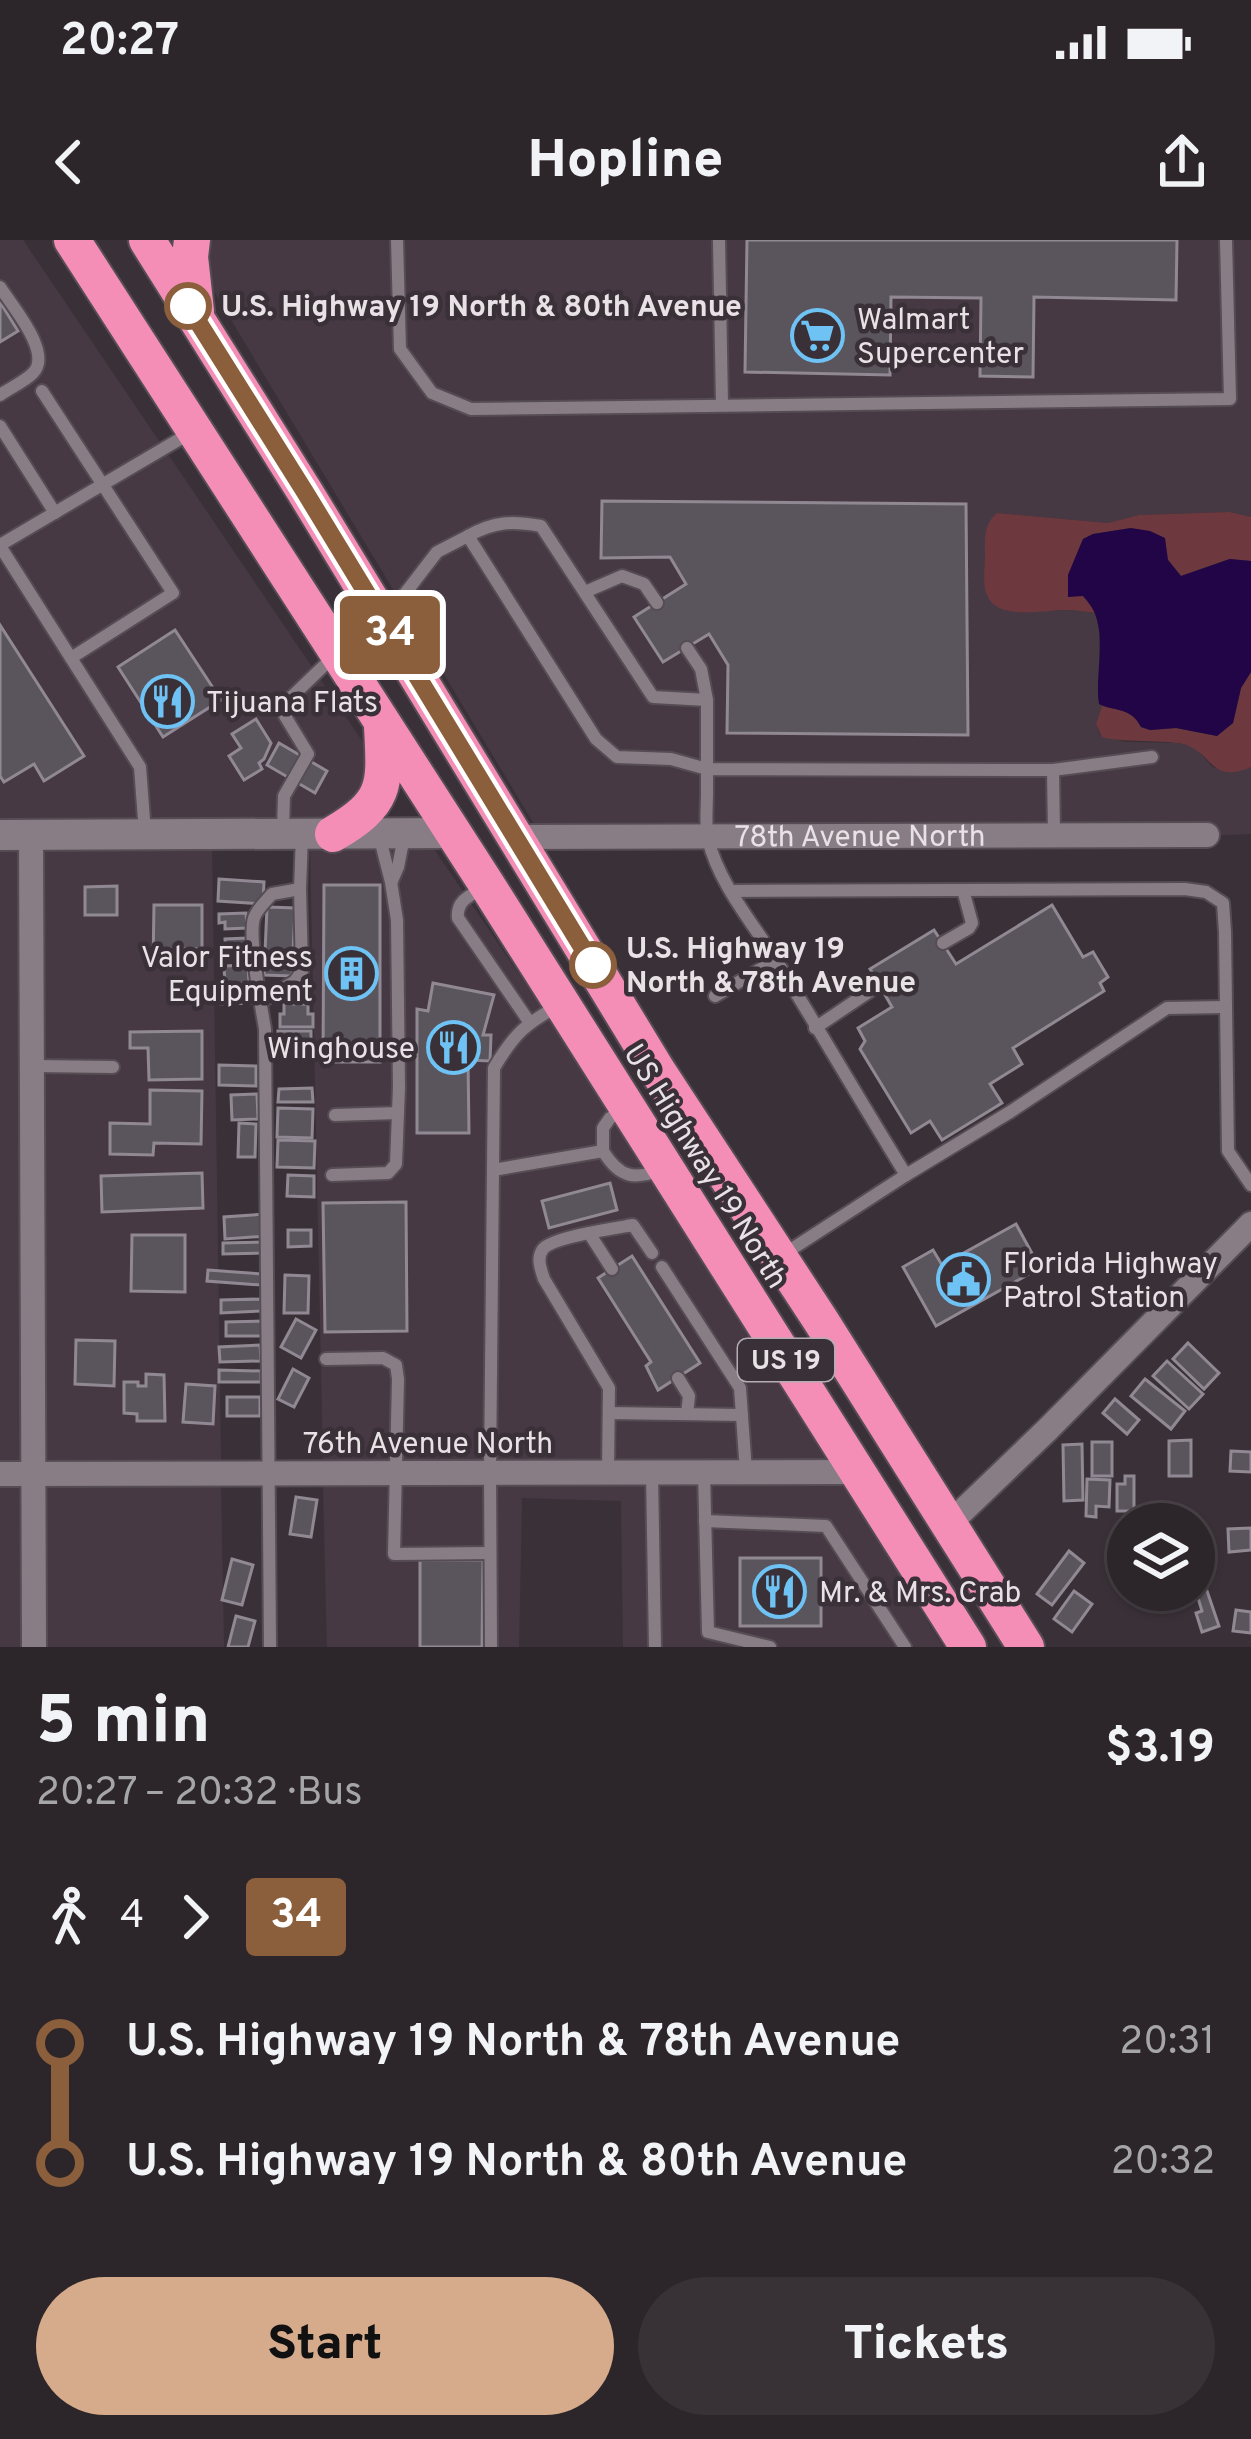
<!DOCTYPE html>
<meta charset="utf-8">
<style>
:root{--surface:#2c252a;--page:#383136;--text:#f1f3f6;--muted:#a6a5a8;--line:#484247;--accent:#d6ab8b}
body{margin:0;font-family:Overpass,sans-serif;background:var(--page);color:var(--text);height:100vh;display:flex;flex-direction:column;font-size:45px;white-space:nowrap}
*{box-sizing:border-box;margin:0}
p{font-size:39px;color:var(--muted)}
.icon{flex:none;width:66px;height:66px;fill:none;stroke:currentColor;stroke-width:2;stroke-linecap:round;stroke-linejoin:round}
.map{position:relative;height:1407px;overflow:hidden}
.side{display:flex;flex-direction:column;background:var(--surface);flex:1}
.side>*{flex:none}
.badge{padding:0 24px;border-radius:9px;font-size:42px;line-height:78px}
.buttons{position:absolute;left:1107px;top:1263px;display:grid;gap:24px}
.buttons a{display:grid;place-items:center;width:108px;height:108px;border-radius:50%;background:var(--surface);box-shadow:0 3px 9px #0004,0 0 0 3px var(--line);font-size:60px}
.map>.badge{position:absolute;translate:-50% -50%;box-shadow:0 0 0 6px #fff}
.legs{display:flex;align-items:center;gap:18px;height:132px;padding:0 36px;font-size:39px}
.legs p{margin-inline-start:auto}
.head{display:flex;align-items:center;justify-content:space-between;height:204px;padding:0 36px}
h1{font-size:66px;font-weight:800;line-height:90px}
.button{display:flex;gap:24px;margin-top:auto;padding:24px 36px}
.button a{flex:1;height:138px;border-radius:72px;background:var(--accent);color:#111;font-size:48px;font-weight:800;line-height:138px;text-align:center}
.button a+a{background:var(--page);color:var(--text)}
ul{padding:0 36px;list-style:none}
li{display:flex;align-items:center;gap:42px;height:120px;font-size:45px}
li i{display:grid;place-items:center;width:18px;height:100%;margin:0 15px;background:currentColor}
li i::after{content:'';width:30px;height:30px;margin:-15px;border:9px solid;border-radius:50%;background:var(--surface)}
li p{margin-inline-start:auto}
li:first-child i{background:linear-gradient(#0000 50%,currentColor 0)}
li:last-child i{background:linear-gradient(currentColor 50%,#0000 0)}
.status{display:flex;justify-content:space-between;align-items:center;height:84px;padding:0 60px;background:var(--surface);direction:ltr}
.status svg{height:33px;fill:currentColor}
header{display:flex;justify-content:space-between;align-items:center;height:156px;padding:0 36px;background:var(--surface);font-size:54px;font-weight:800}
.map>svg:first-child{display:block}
</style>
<div class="status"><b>20:27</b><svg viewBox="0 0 49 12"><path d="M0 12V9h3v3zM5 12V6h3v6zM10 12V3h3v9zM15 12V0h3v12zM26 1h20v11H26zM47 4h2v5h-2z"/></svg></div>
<header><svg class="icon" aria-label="back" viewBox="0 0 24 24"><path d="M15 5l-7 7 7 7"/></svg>Hopline<svg class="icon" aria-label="share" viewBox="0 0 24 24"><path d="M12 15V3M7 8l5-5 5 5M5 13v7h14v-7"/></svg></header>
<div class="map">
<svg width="1251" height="1407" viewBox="0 0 1251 1407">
<rect width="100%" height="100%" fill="#3a3138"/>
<g fill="#473944">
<polygon points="0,0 23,0 373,517 365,554 331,581 0,582"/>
<polygon points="203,0 1251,0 1251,277 1230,272 1139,275 1108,283 997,273 985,348 1007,371 1073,370 1096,373 1099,392 1099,464 1102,466 1096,484 1100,495 1125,502 1177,503 1195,507 1212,527 1230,532 1251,527 1251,594 1101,600 1100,584 534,584 203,33"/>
<polygon points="212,606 221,1221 43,1222 42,607"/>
<polygon points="310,606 432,606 664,948 829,1219 323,1221"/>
<polygon points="0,607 20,607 21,1222 0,1222"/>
<polygon points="844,1244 943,1407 623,1407 621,1261 522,1258 519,1407 327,1407 323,1246"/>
<polygon points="221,1246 224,1407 45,1407 43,1247"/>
<polygon points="0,1247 21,1247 23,1407 0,1407"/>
</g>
<g fill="#6e393e">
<path d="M1230,272L1251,277V321L1229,319L1181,336L1168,320L1131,288L1093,294L1083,299L1068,335V356H1083L1096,373C1087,372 1077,370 1068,370C1045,369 998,382 987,355C982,344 985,329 985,317C985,300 983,285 997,273L1108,283L1139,275Z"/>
<path d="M1251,432V527C1214,543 1214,519 1191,507C1176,498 1126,504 1102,497L1096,484L1102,466C1120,470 1132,470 1141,487L1150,490L1176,488L1217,496L1233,483L1241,448Z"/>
</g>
<path fill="#220546" d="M1131,288L1150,291L1165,298L1168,320L1181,336L1230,319L1251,321V432L1241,448L1233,483L1217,496L1176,488L1150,490L1141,487C1131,467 1116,472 1099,464C1094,428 1112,384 1083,356L1068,357V335L1083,299L1093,294Z"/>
<g fill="#5a545d" stroke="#908993" stroke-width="3">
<polygon points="747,0 1177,0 1176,60 1034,57 1033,137 980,136 981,58 891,57 890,135 745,132"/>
<polygon points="0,62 18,91 0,102"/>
<polygon points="602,261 966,264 968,495 727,493 728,425 709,394 663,422 634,377 686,344 670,317 601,318"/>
<polygon points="0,385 84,516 44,541 34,524 4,542 0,536"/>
<polygon points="175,390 221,460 163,497 118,427"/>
<polygon points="256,479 271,503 264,519 259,523 262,529 244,540 229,516 241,508 232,494"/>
<polygon points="279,503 327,531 315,553 267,525"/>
<polygon points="219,639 264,642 263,664 218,661"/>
<polygon points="324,645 380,645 380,822 323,822"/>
<polygon points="117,646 117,675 85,675 85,647"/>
<polygon points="154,665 202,665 202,709 169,709 169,724 153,724"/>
<polygon points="1052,665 1083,717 1093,712 1108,737 1100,743 1104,751 1013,808 1022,824 990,844 1002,863 942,900 930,881 911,893 860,809 865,801 858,788 892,767 870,729 934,690 956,724"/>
<polygon points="267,667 295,668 292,736 264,735"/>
<polygon points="246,673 247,688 225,689 225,682 219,683 219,674"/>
<polygon points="247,698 248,715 226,717 225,699"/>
<polygon points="248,725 249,743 225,745 224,726"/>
<polygon points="433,743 494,755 483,795 491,795 490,821 468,820 469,893 417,893 417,769 428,771"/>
<polygon points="255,751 256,763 221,764 220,752"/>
<polygon points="284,764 308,764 308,774 313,774 313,787 280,787 280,774 284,774"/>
<polygon points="202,791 202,839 149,840 148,808 130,808 130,792"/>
<rect x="278" y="791" width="33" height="23"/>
<polygon points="219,825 256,826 256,846 219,845"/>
<polygon points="312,848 313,862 278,862 279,849"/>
<polygon points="150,850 202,851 201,904 154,903 153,915 110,914 110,883 150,884"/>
<polygon points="257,854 258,879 232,880 231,855"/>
<polygon points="278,868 313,869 312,898 277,897"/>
<polygon points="239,883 256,884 255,917 238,917"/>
<polygon points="278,900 315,901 314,928 277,927"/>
<polygon points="202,933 203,968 102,972 101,936"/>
<polygon points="288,935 314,936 314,957 287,956"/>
<polygon points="610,943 617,970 549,988 542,961"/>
<polygon points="406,962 407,1091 325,1092 323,963"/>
<polygon points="266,974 267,996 225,999 224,977"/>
<polygon points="1016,984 1040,1028 936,1086 903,1027 933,1010 942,1025"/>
<polygon points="288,990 311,990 311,1006 288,1007"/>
<polygon points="132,995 185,995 185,1052 131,1051"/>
<polygon points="262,1002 262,1013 223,1014 223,1003"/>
<polygon points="632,1016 700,1123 658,1150 646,1126 651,1122 598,1038"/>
<polygon points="208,1030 262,1034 261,1045 207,1041"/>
<polygon points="285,1035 309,1036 308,1073 284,1073"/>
<polygon points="261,1059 261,1071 221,1073 221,1060"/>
<polygon points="296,1079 316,1090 301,1118 281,1107"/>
<polygon points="265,1081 265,1096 226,1096 226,1082"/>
<polygon points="76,1100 115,1101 114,1146 75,1144"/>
<polygon points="1188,1103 1219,1133 1204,1149 1173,1119"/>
<polygon points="260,1105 261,1121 220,1122 219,1107"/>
<polygon points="1167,1121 1203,1154 1189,1169 1153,1136"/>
<polygon points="293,1129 309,1138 294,1167 278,1159"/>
<polygon points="219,1130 261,1131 261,1142 219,1142"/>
<polygon points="146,1134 164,1135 165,1181 137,1181 137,1174 124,1173 124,1142 138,1142 138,1146 146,1146"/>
<polygon points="1145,1139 1185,1171 1171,1189 1131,1156"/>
<polygon points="186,1144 215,1146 213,1184 183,1182"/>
<rect x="227" y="1157" width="33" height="19"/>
<polygon points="1115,1159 1139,1180 1127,1194 1103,1173"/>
<polygon points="1191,1200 1191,1236 1169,1236 1169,1201"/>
<rect x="1092" y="1202" width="20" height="34"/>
<polygon points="1082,1204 1083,1260 1064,1261 1063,1205"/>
<polygon points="1231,1211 1251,1212 1251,1232 1230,1231"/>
<polygon points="1125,1236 1134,1236 1134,1271 1117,1271 1117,1244 1125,1244"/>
<polygon points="1087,1239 1110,1240 1109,1267 1096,1266 1096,1277 1086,1276"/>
<polygon points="296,1257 317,1260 311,1297 290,1294"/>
<polygon points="1251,1288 1251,1310 1229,1312 1228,1289"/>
<polygon points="1069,1311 1084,1323 1052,1365 1037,1354"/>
<rect x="740" y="1318" width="81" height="68"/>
<polygon points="232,1319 253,1325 242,1365 222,1360"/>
<polygon points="420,1320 483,1320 482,1407 420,1407"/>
<polygon points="1205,1345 1219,1386 1202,1392 1196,1373 1202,1371 1195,1348"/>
<polygon points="1074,1351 1092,1364 1072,1392 1054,1379"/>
<polygon points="1236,1370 1251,1372 1251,1393 1233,1391"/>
<polygon points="236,1376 255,1381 248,1407 228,1407"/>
</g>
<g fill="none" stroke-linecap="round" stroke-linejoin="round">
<defs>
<g id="lane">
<polyline points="397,0 400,109 432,153 471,169 1230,159 1226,0"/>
<polyline points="719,0 722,164"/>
<path d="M0,47C12,66 53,113 33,133C24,142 10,148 0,155"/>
<polyline points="42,151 173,353 71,418"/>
<polyline points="0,186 55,273"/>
<polyline points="0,305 190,193"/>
<polyline points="0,306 140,527 145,593"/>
<polyline points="585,352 622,336 644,344 657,363"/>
<polyline points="387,377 437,312 468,296"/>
<polyline points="687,408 701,429 707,460"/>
<polyline points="1053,530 1054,594"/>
<polyline points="283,590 284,556 308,514 285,476 283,465 332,418"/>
<polyline points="392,641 398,627 404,597"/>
<path d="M485,647C471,655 456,660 458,678L530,783"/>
<polyline points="731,651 1185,649 1206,652 1223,663 1225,692 1228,911 1251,945"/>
<polyline points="943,703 969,688 972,683 963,650"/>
<polyline points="715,756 776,720"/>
<polyline points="261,762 295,741 302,731 300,649 302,595"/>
<polyline points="815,788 879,745"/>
<polyline points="33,826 113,827"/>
<polyline points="335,875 398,873"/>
<polyline points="603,911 603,888 610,878 625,870"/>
<path d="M493,930L603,911C620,939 635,940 664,929"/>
<polyline points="332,935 388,933 396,924 399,847 397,680 391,642 379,595"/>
<polyline points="906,935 1010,872 1167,768 1226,767"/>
<polyline points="589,993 612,1029"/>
<path d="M781,1016L906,935C862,864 820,791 776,720C752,682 719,644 708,599C705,585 707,567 707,553C707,522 707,491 707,460L653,457L541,286C512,281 495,281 468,296L596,499L617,517L671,519L707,529L1053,530L1152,517"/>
<polyline points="662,1027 740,1148 746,1232"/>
<polyline points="326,1119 383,1118 396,1125 398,1139 394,1314 490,1313"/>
<polyline points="678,1138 689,1156 687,1174"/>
<polyline points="609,1173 742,1175"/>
<path d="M608,1232L609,1148L544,1039C541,1030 536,1018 543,1009C553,997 616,988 633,985L652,1013"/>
<polyline points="652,1233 655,1407"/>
<polyline points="704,1233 708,1392 770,1407"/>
<polyline points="705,1281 826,1286 905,1407"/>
<path d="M270,1407L265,789C261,765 248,698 254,678C257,669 266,661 272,654L300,649"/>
<path d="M491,1407L490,1232L494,828C514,794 526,783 560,765"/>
</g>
<g id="street">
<polyline points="31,594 34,1407"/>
<path id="s1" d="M515,597L1207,595"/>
<polyline points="0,1234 856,1232"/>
<polyline points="949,1284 1047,1190 1251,984"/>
</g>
<polyline id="secondary" points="0,595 454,593"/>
<g id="highway">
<polyline points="72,0 487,645 968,1407"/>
<polyline points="147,0 305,252 657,830 821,1081 1026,1407"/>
<polyline points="192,0 190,17 196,71"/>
<path d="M333,594C388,562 385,545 382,486"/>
</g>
</defs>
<use href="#lane" stroke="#554d53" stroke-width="16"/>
<use href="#street" stroke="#554d53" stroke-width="28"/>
<use href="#secondary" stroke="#554d53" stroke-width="34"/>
<use href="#highway" stroke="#554d53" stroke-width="40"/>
<use href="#lane" stroke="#887d85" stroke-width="12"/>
<use href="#street" stroke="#887d85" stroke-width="24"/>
<use href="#secondary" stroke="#887d85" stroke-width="30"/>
<use href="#highway" stroke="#f58eb7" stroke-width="36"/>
</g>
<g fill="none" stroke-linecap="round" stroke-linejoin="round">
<defs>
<polyline id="line-1" points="188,66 305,252 593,725"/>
</defs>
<use href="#line-1" stroke="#fff" stroke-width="27"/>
<use href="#line-1" stroke="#8b5e3c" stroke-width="18"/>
</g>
<defs>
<symbol id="supermarket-ring" viewBox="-11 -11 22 22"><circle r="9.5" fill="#3a3138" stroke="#6fc2f4" stroke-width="1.5"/><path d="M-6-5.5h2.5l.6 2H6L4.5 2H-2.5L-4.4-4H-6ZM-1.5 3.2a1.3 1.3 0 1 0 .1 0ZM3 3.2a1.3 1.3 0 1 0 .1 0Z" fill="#6fc2f4"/></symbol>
<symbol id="restaurant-ring" viewBox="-11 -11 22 22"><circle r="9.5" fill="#3a3138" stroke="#6fc2f4" stroke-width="1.5"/><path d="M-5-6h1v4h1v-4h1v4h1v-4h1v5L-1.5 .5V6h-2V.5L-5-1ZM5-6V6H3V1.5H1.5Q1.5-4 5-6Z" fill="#6fc2f4"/></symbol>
<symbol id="building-ring" viewBox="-11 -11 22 22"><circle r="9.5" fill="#3a3138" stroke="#6fc2f4" stroke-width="1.5"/><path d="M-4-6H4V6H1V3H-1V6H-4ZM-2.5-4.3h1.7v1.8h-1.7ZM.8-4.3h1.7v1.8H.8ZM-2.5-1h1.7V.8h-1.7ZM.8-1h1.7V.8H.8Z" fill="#6fc2f4"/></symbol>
<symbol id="civic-ring" viewBox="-11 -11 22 22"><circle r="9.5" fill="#3a3138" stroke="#6fc2f4" stroke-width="1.5"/><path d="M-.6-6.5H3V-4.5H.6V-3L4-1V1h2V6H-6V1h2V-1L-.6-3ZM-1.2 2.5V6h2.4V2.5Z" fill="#6fc2f4"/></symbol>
</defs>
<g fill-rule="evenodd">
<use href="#supermarket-ring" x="788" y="66" width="59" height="59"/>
<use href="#restaurant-ring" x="138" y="432" width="59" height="59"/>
<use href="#building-ring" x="322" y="704" width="59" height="59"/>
<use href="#restaurant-ring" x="424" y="778" width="59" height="59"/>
<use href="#civic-ring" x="934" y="1010" width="59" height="59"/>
<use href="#restaurant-ring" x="750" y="1322" width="59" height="59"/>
</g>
<g fill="#fff" stroke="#8b5e3c" stroke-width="6">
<circle cx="188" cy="66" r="21"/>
<circle cx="593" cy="725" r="21"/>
</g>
<g text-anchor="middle" stroke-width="9" stroke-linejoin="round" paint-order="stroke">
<rect fill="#3a3138" stroke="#b4adb2" stroke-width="3" x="738" y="1099" width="96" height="42" rx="9"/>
<g font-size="27" font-weight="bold" fill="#e8e2e6">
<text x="786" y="1129">US 19</text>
</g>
<g font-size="30" font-weight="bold" fill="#e8e2e6" stroke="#3a3138" text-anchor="start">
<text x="221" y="76">U.S. Highway 19 North &amp; 80th Avenue</text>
<text x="626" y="718">U.S. Highway 19<tspan x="626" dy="34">North &amp; 78th Avenue</tspan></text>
</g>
<g font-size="30" fill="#e8e2e6" stroke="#3a3138" text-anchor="start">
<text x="857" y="89">Walmart<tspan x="857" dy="34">Supercenter</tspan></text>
<text x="206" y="472">Tijuana Flats</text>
<text x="313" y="727" text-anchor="end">Valor Fitness<tspan x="313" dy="34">Equipment</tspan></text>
<text x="415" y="818" text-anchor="end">Winghouse</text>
<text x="1003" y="1033">Florida Highway<tspan x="1003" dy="34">Patrol Station</tspan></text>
<text x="819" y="1362">Mr. &amp; Mrs. Crab</text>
</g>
<g font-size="30" fill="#e8e2e6" stroke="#3a3138">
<text dy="10" stroke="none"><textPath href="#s1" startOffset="345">78th Avenue North</textPath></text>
<text transform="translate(706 926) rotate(58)" y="10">US Highway 19 North</text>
<text x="428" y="1213">76th Avenue North</text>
</g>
</g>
</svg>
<div class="buttons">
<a><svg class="icon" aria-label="layers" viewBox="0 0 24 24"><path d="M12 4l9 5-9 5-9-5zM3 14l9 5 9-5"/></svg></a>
</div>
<b class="badge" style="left:390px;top:395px;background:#8b5e3c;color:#fff">34</b>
</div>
<section class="side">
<div class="head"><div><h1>5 min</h1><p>20:27 – 20:32 · Bus</p></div><b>$3.19</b></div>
<div class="legs"><svg class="icon" aria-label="walk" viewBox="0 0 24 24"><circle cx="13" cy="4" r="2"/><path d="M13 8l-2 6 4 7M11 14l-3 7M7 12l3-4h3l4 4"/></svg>4<svg class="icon" aria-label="forward" viewBox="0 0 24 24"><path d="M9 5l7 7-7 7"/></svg><b class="badge" style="background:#8b5e3c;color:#fff">34</b></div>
<ul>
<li><i style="color:#8b5e3c"></i><b>U.S. Highway 19 North &amp; 78th Avenue</b><p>20:31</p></li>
<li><i style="color:#8b5e3c"></i><b>U.S. Highway 19 North &amp; 80th Avenue</b><p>20:32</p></li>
</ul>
<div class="button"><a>Start</a><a>Tickets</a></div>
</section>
